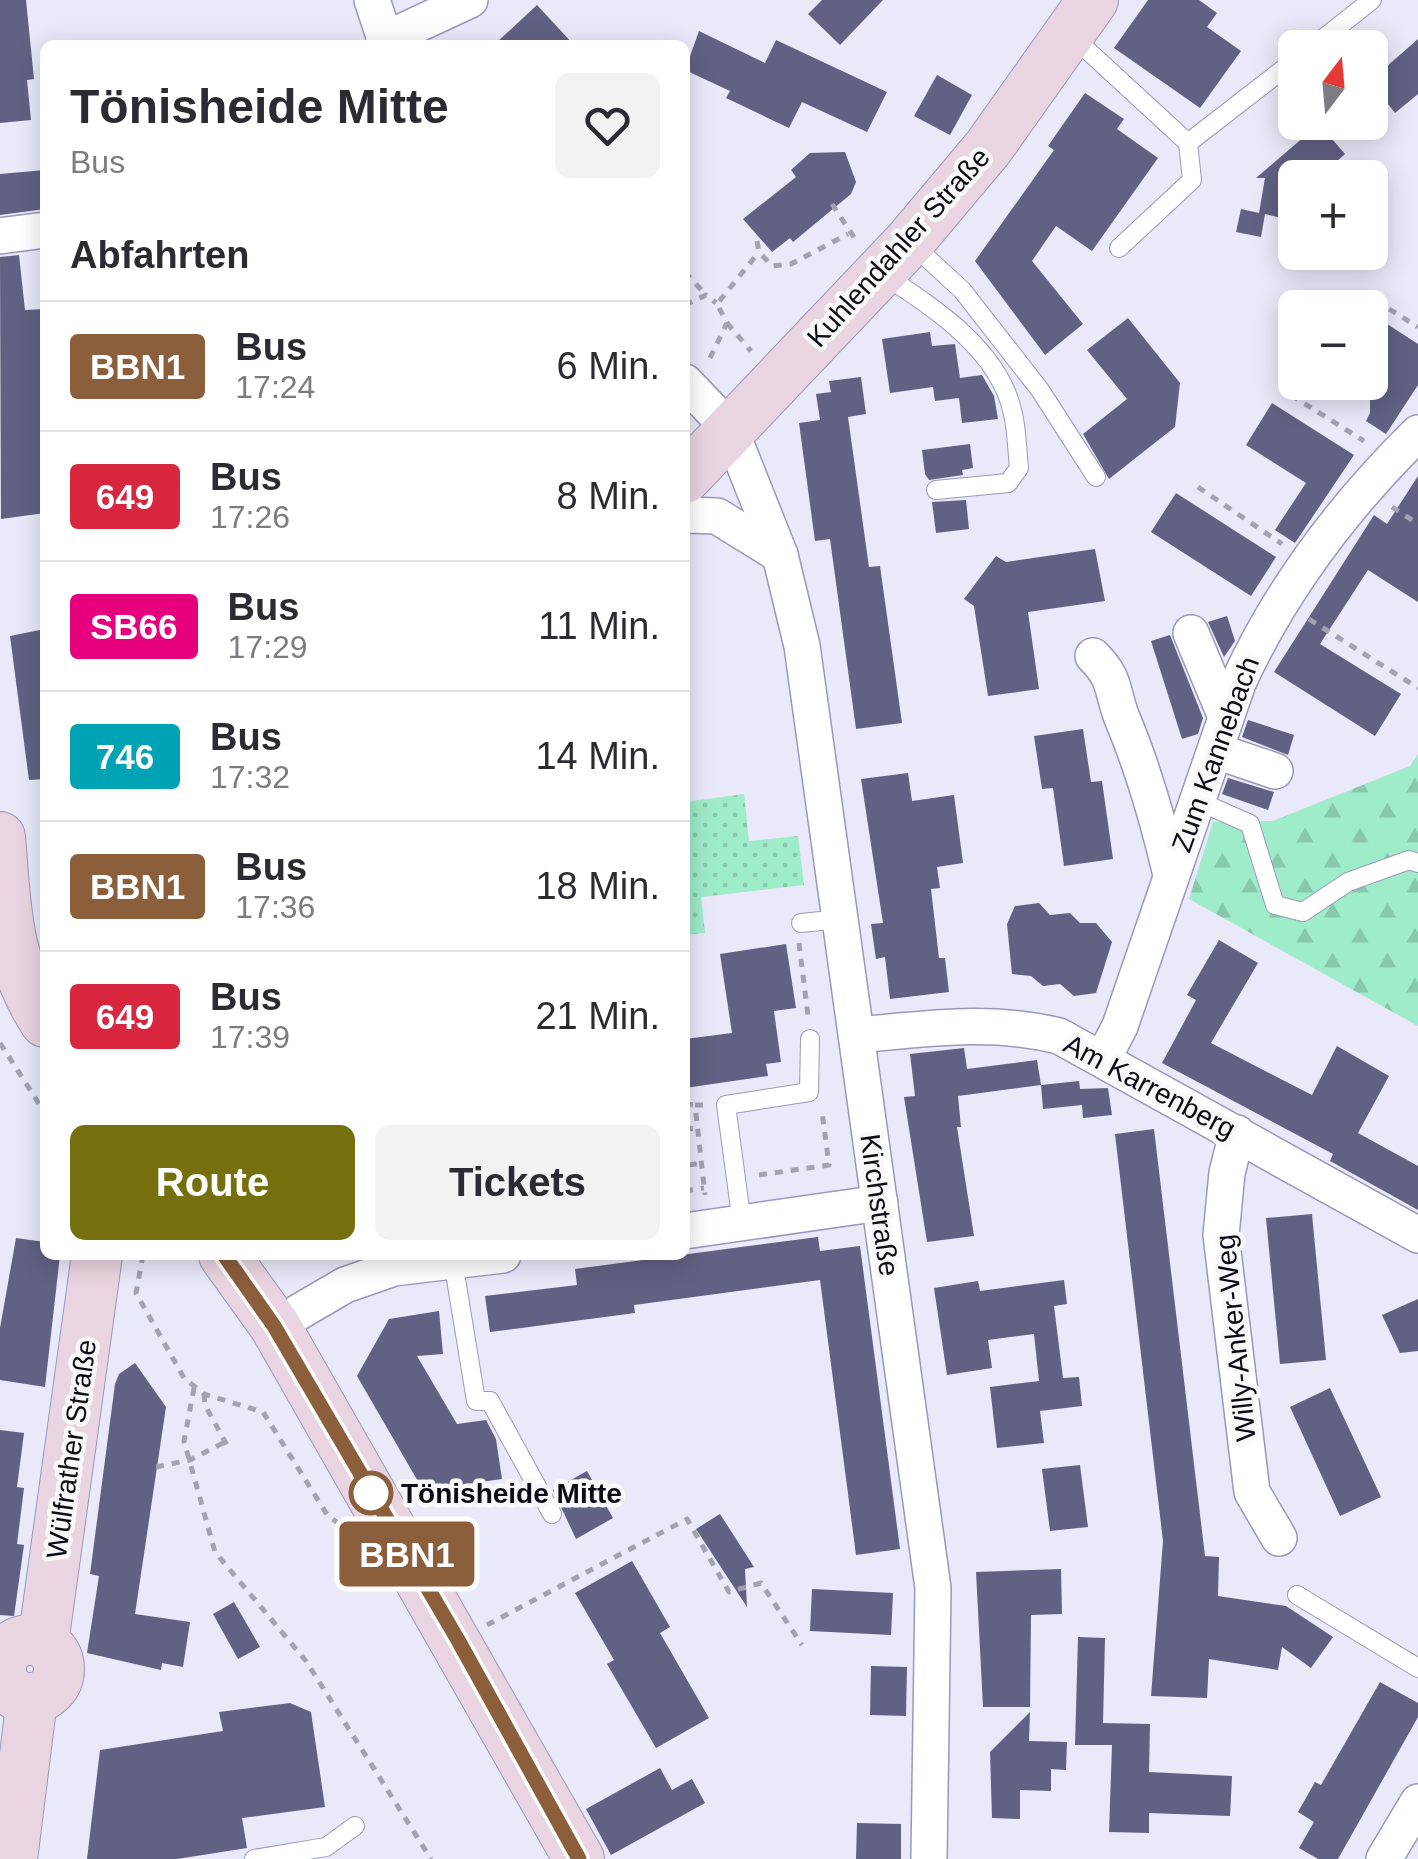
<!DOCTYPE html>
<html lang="de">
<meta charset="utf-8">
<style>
:root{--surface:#fff;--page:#f2f2f3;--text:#2b2b33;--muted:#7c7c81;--line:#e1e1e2;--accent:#766f0e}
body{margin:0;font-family:Helvetica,sans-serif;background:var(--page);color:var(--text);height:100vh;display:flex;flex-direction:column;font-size:38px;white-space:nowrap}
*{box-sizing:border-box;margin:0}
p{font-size:32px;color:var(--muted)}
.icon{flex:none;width:55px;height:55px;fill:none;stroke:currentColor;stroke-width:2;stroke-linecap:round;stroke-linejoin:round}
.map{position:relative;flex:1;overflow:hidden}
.sheet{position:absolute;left:40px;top:40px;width:650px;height:1220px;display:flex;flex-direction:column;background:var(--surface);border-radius:15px;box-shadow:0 5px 25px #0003}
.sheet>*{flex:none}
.badge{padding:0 20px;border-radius:8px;font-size:35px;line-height:65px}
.needle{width:65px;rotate:16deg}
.tools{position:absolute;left:1278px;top:30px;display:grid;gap:20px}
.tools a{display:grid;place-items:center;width:110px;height:110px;border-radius:15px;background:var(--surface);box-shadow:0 5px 25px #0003;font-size:50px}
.map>.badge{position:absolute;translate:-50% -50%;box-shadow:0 0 0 5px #fff}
h2{padding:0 30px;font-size:38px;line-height:90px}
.round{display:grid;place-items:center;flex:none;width:105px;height:105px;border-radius:15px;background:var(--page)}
.overview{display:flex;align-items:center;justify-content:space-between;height:170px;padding:0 30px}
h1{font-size:48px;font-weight:600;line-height:75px}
.cta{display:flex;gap:20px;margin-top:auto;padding:20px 30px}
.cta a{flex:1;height:115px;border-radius:15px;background:var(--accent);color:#fff;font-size:40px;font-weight:600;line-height:115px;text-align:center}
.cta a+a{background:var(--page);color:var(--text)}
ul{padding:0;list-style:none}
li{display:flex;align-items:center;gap:30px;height:130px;padding:0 30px;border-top:2px solid var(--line)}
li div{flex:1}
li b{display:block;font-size:38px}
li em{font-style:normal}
li .badge{min-width:110px;font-weight:700;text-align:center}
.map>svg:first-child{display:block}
</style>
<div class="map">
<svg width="1418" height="1859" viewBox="0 0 1418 1859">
<defs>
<pattern id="forest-firs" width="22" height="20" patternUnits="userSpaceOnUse" patternTransform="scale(2.5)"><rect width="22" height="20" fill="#9fecca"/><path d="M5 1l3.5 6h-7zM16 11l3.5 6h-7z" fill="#88c9ad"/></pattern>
<pattern id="park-dots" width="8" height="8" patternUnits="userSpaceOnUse" patternTransform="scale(2.5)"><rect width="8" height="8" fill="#9fecca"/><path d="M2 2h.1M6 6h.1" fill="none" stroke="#88c9ad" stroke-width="1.8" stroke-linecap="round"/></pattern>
</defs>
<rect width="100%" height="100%" fill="#e9e9fa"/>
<polygon fill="url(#forest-firs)" points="1418,754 1418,1026 1189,899 1213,822 1273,821 1410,766"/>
<polygon fill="url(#park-dots)" points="744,794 749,841 798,836 804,885 701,897 705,933 685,935 685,802"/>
<g fill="#616183">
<polygon points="0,0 26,0 34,79 27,80 31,120 0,123"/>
<polygon points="822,0 883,0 840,45 808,14"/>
<polygon points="1148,0 1199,0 1217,13 1207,27 1241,51 1200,108 1114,48"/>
<polygon points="537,5 574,45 494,45"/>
<polygon points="699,31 765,63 776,40 887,92 867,132 802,102 789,128 726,98 730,91 685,70"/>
<polygon points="1418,39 1418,94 1395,113 1370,81"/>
<polygon points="937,75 972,95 950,135 914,116"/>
<polygon points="1085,93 1124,119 1117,129 1158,158 1092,251 1056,226 1032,261 1083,324 1045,355 975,261 1054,150 1048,146"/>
<polygon points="1319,124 1345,154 1318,178 1295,178 1295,221 1265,214 1261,237 1236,232 1241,209 1259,213 1265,178 1256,178"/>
<polygon points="845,152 856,182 851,194 793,242 790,238 772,252 743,219 796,177 791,170 810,153"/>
<polygon points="45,170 45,209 0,215 0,174"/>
<polygon points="19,255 25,310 45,309 45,513 1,519 0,257"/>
<polygon points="1370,313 1418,344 1418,385 1386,434 1366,421 1370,413"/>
<polygon points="1128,318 1180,383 1175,427 1109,479 1083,434 1127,399 1087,350"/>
<polygon points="930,332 932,346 955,344 960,378 982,375 994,396 998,419 962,423 959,398 935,401 933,387 890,393 882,339"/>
<polygon points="861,377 866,414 848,417 869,567 880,566 902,723 856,729 830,539 815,541 799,423 820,420 816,394 831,392 829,381"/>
<polygon points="1272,403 1354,455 1295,543 1275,530 1306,483 1246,445"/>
<polygon points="970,444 973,468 962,470 963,475 929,480 925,474 922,450"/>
<polygon points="1418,476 1418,602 1368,570 1320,644 1401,694 1375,736 1274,672 1374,515 1387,524"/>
<polygon points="1176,493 1276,557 1251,596 1151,532"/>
<polygon points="966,500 969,529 936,533 932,502"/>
<polygon points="1095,549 1105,601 1028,612 1039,689 988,696 974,606 964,599 996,556 1006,562"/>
<polygon points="1227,616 1235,641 1224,657 1208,622"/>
<polygon points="45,629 45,779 29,780 10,636"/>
<polygon points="1170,635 1203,718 1198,734 1182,739 1151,641"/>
<polygon points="1248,720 1294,735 1288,755 1242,737"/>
<polygon points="1083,729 1091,782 1102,781 1113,859 1064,866 1053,788 1042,789 1034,736"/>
<polygon points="908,773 912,801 954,795 963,863 937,867 940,888 931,889 939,958 945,958 949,992 890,999 885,957 876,959 871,924 883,923 861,779"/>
<polygon points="1228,778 1274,792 1268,810 1222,794"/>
<polygon points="1039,903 1050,915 1070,913 1080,923 1096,923 1112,942 1096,993 1074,996 1060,984 1043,986 1031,976 1012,974 1007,924 1015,906"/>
<polygon points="1219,940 1258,963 1211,1043 1312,1095 1337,1046 1389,1076 1358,1133 1418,1166 1418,1210 1330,1161 1333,1154 1162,1063 1196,1000 1187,995"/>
<polygon points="786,944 796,1008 774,1011 781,1062 766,1064 768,1076 685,1088 685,1039 732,1033 720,954"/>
<polygon points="964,1048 967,1069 1037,1060 1041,1085 958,1096 961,1127 957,1127 974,1236 927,1242 904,1097 915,1096 910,1054"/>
<polygon points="1079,1081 1080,1089 1108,1088 1112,1115 1083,1118 1082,1105 1043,1109 1041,1085"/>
<polygon points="1154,1129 1205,1556 1219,1557 1218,1596 1286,1606 1333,1637 1311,1668 1282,1647 1278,1670 1209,1659 1207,1698 1151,1696 1163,1541 1115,1134"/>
<polygon points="1312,1214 1326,1360 1280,1364 1266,1218"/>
<polygon points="818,1237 820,1251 860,1246 900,1549 856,1555 820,1280 634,1305 635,1313 490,1332 485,1296 577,1285 575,1269"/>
<polygon points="16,1238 45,1242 45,1255 60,1255 45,1387 0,1380 0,1328"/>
<polygon points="1064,1280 1067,1304 1054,1306 1063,1378 1079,1377 1082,1406 1040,1411 1044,1443 997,1448 990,1387 1039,1381 1034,1334 988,1340 992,1368 947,1375 934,1288 978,1281 980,1291"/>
<polygon points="1418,1299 1418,1351 1400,1353 1382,1315"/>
<polygon points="439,1311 443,1354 417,1356 457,1424 486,1420 496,1439 502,1479 466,1484 468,1492 441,1495 440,1488 423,1490 357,1376 389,1319"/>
<polygon points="135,1363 166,1407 135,1614 190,1622 183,1667 162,1663 161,1670 87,1653 99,1576 90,1574 115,1384 119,1374"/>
<polygon points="1330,1388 1381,1497 1340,1516 1290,1407"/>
<polygon points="0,1430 24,1433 17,1487 24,1488 17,1544 24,1545 14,1616 0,1615"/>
<polygon points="1080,1465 1088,1527 1050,1531 1042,1469"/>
<polygon points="587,1471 613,1518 576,1539 553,1490"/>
<polygon points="720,1514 754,1567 745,1569 747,1607 696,1529"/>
<polygon points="632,1561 670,1627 660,1633 709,1718 656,1748 607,1664 614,1660 575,1593"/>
<polygon points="1061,1569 1062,1614 1031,1615 1030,1707 983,1707 976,1572"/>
<polygon points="812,1589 893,1593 891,1635 810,1631"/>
<polygon points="234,1602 260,1647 238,1659 213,1614"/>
<polygon points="1078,1637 1105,1638 1103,1723 1150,1724 1149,1772 1232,1776 1230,1816 1149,1813 1149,1833 1109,1832 1112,1745 1075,1745"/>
<polygon points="871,1666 907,1667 906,1716 870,1715"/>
<polygon points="1380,1682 1418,1703 1418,1717 1338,1859 1318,1859 1299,1848 1314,1822 1298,1812 1315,1782 1321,1785"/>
<polygon points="290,1703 311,1712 325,1807 242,1818 247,1848 177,1859 87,1859 100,1750 223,1731 219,1712"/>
<polygon points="1030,1712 1029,1741 1067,1742 1066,1770 1051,1769 1051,1791 1020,1790 1020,1819 992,1818 990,1752"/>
<polygon points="660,1768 672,1790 692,1779 705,1803 611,1855 586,1809"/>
<polygon points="857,1823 901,1824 901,1859 856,1859"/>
</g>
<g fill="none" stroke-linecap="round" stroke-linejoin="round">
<defs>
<g id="service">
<polyline points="1073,37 1188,143 1295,60"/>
<polyline points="1311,48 1372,0"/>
<polyline points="913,245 962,290 1040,390 1096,477"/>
<polyline points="1119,248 1192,180 1188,143"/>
<path d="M884,275C934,308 1000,350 1013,414C1017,431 1017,450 1019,468L1008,483L936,490"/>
<polyline points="1198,801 1250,824 1275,905 1303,912 1348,882 1409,860 1418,863"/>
<polyline points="801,923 841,919"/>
<polyline points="742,1223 726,1105 809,1092 810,1039"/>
<polyline points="453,1261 476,1401 490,1401 552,1514"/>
<polyline points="1297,1595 1418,1668"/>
<polyline points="254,1859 326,1847 355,1826"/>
</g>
<g id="minor">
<polyline points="372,0 387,45"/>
<polyline points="384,40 470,0"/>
<polyline points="0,236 45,230"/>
<polyline points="685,382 730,429 780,555 802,646 933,1588 929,1859"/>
<polyline points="685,515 717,516 780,555"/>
<polyline points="1191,633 1226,717"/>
<path d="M1093,656C1117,680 1111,690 1122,718C1144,770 1158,820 1171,875"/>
<polyline points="1216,751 1275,771"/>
<path d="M857,1035C926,1029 991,1019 1059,1036L1418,1235"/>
<path d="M1104,1057L1120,1026L1238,683C1281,589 1344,506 1418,433"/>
<polyline points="1237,1133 1227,1173 1221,1235 1252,1492 1279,1538"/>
<polyline points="685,1231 880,1203"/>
<polyline points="275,1326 345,1285 394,1268 503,1255"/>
<polyline points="0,1659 2,1659"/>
<polyline points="1384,1859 1418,1802"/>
</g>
<g id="secondary">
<polyline points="685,478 909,242 988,148 1093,0"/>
<path d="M0,837C6,907 5,960 45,1022"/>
<polyline points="224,1255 275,1326 579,1859"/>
<circle cx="30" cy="1669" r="29"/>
<polyline points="43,1643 97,1255"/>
<polyline points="12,1859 32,1699"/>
</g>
</defs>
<use href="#service" stroke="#9898bd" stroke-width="20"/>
<use href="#minor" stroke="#9898bd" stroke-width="38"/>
<use href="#secondary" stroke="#9898bd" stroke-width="52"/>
<g stroke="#a2a2b2" stroke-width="5" stroke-dasharray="8 8" stroke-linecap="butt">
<polyline points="832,204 857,242"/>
<polyline points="757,241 759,252 772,266 791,264 848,234"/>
<polyline points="685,272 706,295"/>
<polyline points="685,305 706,295 716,303"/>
<polyline points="1389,309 1418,327"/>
<polyline points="727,323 751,351"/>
<polyline points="710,358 727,323 717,304 759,252"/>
<polyline points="1291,395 1364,441"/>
<polyline points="1198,487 1282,544"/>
<polyline points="1392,507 1418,524"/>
<polyline points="1309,619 1418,688"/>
<polyline points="799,943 808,1016"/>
<polyline points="0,1043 45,1113"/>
<polyline points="685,1104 695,1105"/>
<polyline points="703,1105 695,1105 705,1195"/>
<polyline points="685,1129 698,1128"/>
<polyline points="689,1165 702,1163"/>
<polyline points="759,1175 829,1165 822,1112"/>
<polyline points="685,1191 704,1188"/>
<polyline points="143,1255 136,1293 184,1378 204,1394 263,1412 328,1516 344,1527"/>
<polyline points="194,1388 184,1441 215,1552 306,1661 431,1859"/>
<polyline points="204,1394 205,1405 228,1447"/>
<polyline points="156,1467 190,1460 225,1442"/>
<polyline points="487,1625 687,1519 729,1592 761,1583 802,1645"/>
</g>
<use href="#service" stroke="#fff" stroke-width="18"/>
<use href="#minor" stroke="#fff" stroke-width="35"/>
<use href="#secondary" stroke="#e9d5e1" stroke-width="50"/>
</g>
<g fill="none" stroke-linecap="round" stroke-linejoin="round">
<defs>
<polyline id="line" points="224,1255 274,1326 458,1640 579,1859"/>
</defs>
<use href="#line" stroke="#fff" stroke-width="22"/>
<use href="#line" stroke="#8b5e3c" stroke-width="15"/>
</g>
<circle fill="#fff" stroke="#8b5e3c" stroke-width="5" cx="371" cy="1493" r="20"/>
<g text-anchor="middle" stroke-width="9" stroke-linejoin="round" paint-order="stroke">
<g font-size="28" fill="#0b0a17" stroke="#f8f8f8">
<text transform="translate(898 247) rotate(-48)" y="10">Kuhlendahler Straße</text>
<text transform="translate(1215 754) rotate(-70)" y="10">Zum Kannebach</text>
<text transform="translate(1150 1086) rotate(28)" y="10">Am Karrenberg</text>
<text transform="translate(880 1205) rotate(82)" y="10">Kirchstraße</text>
<text transform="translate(1235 1338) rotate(-96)" y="10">Willy-Anker-Weg</text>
<text transform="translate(71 1449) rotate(-82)" y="10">Wülfrather Straße</text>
</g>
<g font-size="28" font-weight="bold" fill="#0b0a17" stroke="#f8f8f8" text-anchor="start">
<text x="401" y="1503">Tönisheide Mitte</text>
</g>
</g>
</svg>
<div class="tools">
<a><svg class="needle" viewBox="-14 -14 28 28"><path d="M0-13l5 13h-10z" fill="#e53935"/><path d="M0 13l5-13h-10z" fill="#7c7c81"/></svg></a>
<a>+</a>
<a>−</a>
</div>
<b class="badge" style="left:407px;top:1554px;background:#8b5e3c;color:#fff">BBN1</b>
<section class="sheet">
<div class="overview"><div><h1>Tönisheide Mitte</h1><p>Bus</p></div><a class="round"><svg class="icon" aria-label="heart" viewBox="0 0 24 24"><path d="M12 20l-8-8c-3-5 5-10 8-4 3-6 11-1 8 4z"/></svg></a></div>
<h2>Abfahrten</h2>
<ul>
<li><span class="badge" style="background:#8b5e3c;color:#fff">BBN1</span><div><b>Bus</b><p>17:24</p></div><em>6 Min.</em></li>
<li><span class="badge" style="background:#d7263d;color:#fff">649</span><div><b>Bus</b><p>17:26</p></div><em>8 Min.</em></li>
<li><span class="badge" style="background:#e6007e;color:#fff">SB66</span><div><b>Bus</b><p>17:29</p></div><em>11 Min.</em></li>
<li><span class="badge" style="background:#00a3b4;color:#fff">746</span><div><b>Bus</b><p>17:32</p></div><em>14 Min.</em></li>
<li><span class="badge" style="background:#8b5e3c;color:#fff">BBN1</span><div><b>Bus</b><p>17:36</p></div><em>18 Min.</em></li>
<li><span class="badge" style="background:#d7263d;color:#fff">649</span><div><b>Bus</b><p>17:39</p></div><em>21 Min.</em></li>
</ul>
<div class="cta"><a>Route</a><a>Tickets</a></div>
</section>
</div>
